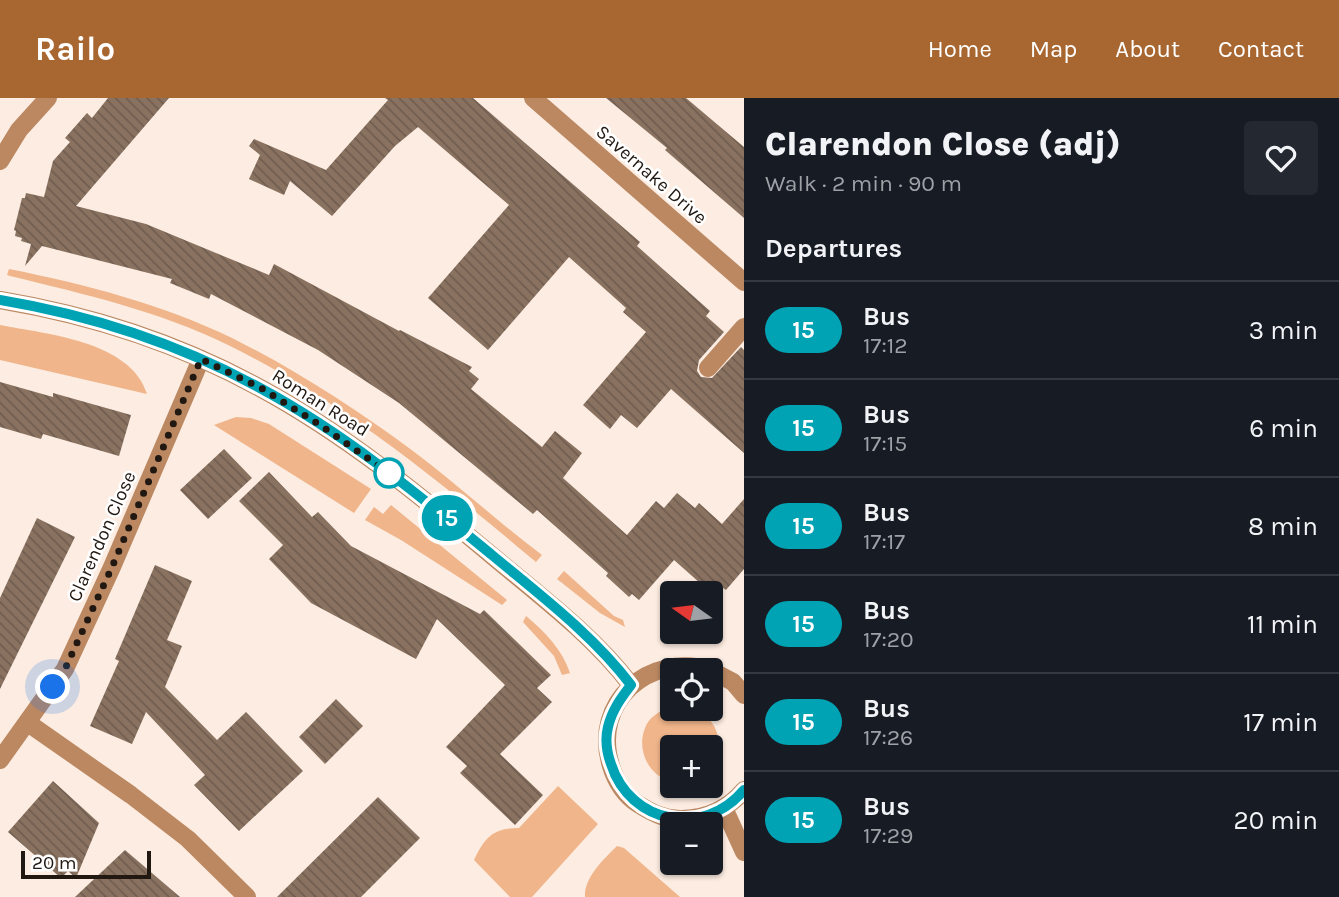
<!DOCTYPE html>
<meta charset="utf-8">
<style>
:root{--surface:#171b24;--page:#242831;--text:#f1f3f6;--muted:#9ea1a6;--line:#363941;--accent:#a86731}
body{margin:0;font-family:Karla,sans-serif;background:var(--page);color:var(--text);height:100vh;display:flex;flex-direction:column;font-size:26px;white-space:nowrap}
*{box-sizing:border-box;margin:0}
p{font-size:23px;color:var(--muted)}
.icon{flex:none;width:38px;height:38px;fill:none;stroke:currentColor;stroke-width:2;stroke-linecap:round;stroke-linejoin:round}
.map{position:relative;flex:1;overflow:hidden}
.side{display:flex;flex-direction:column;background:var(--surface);width:595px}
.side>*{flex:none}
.badge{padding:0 14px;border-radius:23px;font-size:24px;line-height:46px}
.needle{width:46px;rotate:284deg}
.fabs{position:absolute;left:660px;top:483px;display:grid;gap:14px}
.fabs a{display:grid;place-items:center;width:63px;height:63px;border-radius:7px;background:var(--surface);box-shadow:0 2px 5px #0004;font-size:35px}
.scale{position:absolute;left:21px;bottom:18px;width:130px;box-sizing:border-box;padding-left:7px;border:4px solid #211811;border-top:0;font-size:19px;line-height:24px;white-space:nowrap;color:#211811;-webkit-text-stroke:5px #fff;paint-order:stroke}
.you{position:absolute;width:35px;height:35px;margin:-18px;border:5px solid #fff;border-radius:50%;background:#1a73e8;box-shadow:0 0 0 10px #1a73e833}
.map>.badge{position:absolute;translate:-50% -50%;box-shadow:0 0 0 4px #fff}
h2{padding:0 21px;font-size:26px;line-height:63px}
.round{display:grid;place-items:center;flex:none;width:74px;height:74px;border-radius:7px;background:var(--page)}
.headline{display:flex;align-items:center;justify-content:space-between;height:119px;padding:0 21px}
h1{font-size:33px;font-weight:800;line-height:52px}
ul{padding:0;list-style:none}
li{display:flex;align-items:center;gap:21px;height:98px;padding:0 21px;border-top:2px solid var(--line)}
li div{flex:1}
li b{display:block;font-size:26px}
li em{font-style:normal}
li .badge{min-width:77px;font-weight:700;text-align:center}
header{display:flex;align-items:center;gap:42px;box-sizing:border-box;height:98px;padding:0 35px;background:var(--accent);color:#fff}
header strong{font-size:33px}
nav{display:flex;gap:38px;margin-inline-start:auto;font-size:24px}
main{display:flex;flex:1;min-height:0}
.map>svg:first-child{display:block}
</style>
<header>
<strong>Railo</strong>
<nav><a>Home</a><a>Map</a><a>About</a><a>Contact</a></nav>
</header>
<main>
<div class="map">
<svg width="744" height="799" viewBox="0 0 744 799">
<defs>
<pattern id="building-back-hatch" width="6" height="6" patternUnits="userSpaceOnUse" patternTransform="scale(1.75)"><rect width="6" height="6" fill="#8a7261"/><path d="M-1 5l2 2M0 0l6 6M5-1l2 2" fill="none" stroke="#705d4f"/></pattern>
</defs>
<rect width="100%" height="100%" fill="#fcece1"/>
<g fill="#f0b58a">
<path d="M9,171C84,186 162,206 232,240C296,272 356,311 413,353C457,386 498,424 542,457L536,464C439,383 342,303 228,247C159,213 84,196 10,178L7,177Z"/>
<path d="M0,227C46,236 131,243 147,296L0,262Z"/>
<polygon points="236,319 251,320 269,326 371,391 354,415 214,327"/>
<polygon points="391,407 507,502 502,507 401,442 365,422 374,409 383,416"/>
<polygon points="564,473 614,518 623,522 625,529 600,515 557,481"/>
<path d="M526,518C545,534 562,551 570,575L562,577L554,558L523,524Z"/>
<path d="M669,608H672V611L701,612C720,630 724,646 711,670L710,649H672V683C649,679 636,652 645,630C649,619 659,614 669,608Z"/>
<path d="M558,688L598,726L532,799H510L474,762C485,739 493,730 519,730Z"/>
<path d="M617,748L624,750L680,799H585C584,779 604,761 617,748Z"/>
</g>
<g fill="url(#building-back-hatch)">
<polygon points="108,0 169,0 76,108 146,126 269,177 274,166 399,233 400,232 472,269 469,273 479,281 471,291 542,349 555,333 582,355 563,380 627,437 656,403 664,410 677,395 695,410 699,405 722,426 744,401 744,471 726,492 723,490 717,496 711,490 709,493 674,462 639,502 632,496 629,499 606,478 608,475 537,412 533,416 399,305 318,252 211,196 209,201 170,185 172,181 42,148 25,168 31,146 21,143 22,140 15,138 16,133 14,132 22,100 25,100 26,95 44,99 53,63 70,44 65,40 87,15 92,20"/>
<polygon points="385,0 473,0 640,144 637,148 710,213 706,218 724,234 699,262 697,273 701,279 712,280 741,249 744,252 744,355 671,291 637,330 621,317 610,331 583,307 646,234 623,214 626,210 569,159 488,252 428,200 509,107 418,29 395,48 332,118 290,83 284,97 249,81 260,57 249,48 254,41 326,72 388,2"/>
<polygon points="606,0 686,0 744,49 744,120 665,52 667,50"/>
<polygon points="0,284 53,299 53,295 131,317 119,358 43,336 41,341 0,329"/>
<polygon points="224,351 252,380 208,421 180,392"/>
<polygon points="269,374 312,419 318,414 351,448 480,516 484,512 551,577 537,590 552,604 500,656 543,697 515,727 460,675 467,668 446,649 505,587 437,521 416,561 311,505 269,461 283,447 239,403"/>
<polygon points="37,420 75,439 0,591 0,500"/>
<polygon points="155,467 192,483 167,542 182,548 165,589 217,642 246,614 303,673 239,733 194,687 205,677 146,614 132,646 90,628 119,563 115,561"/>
<polygon points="336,601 363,628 325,666 299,639"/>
<polygon points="53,683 99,725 76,780 68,773 61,780 8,734"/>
<polygon points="378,699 420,740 361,799 277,799"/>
<polygon points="125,752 180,799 75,799"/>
</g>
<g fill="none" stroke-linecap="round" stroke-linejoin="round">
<g stroke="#bb8862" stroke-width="18">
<polyline points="533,0 744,184"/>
<polyline points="0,63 19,32 48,0"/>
<path d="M0,202C90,217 180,246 260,290C345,336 422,399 496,461C543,500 594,539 631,587"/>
<polyline points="708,270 744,229"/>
<path d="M710,572C649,554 591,604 611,668C616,684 624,697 638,706C652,715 666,722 683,721C707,720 728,711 744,692"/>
<polyline points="710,572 733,584 744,597"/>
<polyline points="28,625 131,697 188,741 247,799"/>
<polyline points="0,662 65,571 112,469 201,261"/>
<polyline points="724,710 744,754"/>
</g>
</g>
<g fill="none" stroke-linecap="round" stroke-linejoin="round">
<defs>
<path id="line" d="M0,202C90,217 179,246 260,290C344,335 419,397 492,457C540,497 593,537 631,587C621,600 612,612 608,629C605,641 607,655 611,666C630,726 704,740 744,692"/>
</defs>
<use href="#line" stroke="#fff" stroke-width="16"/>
<use href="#line" stroke="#00a3b4" stroke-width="10"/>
<polyline stroke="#211811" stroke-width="7" stroke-dasharray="0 12.6" points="53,589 65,571 112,469 201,261 261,290 320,327 389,375"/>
</g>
<circle fill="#fff" stroke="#00a3b4" stroke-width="3.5" cx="389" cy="375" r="14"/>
<g text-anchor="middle" stroke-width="5" stroke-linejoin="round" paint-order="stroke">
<g font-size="19" fill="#211811" stroke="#fff">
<text transform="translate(652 76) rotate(41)" y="7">Savernake Drive</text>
<text transform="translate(321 304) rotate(32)" y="7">Roman Road</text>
<text transform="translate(101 438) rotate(-66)" y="7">Clarendon Close</text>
</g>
</g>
</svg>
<div class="fabs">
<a><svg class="needle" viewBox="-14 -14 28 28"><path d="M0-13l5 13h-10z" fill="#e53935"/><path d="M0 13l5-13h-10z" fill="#9ea1a6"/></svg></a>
<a><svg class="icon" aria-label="locate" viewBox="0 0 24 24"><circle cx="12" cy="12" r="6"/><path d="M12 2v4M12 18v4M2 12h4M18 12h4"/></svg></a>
<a>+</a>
<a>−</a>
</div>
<div class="scale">20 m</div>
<div class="you" style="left:53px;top:589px"></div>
<b class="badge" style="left:447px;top:420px;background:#00a3b4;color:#fff">15</b>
</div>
<section class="side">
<div class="headline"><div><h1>Clarendon Close (adj)</h1><p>Walk · 2 min · 90 m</p></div><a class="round"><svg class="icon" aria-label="heart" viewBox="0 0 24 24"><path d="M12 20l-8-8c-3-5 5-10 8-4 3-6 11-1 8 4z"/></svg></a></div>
<h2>Departures</h2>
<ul>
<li><span class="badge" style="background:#00a3b4;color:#fff">15</span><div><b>Bus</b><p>17:12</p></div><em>3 min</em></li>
<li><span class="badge" style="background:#00a3b4;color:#fff">15</span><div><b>Bus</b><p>17:15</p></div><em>6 min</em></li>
<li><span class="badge" style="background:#00a3b4;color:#fff">15</span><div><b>Bus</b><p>17:17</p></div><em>8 min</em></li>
<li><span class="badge" style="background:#00a3b4;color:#fff">15</span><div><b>Bus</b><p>17:20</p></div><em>11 min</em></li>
<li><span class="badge" style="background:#00a3b4;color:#fff">15</span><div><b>Bus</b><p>17:26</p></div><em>17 min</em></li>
<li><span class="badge" style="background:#00a3b4;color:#fff">15</span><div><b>Bus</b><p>17:29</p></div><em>20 min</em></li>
</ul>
</section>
</main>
